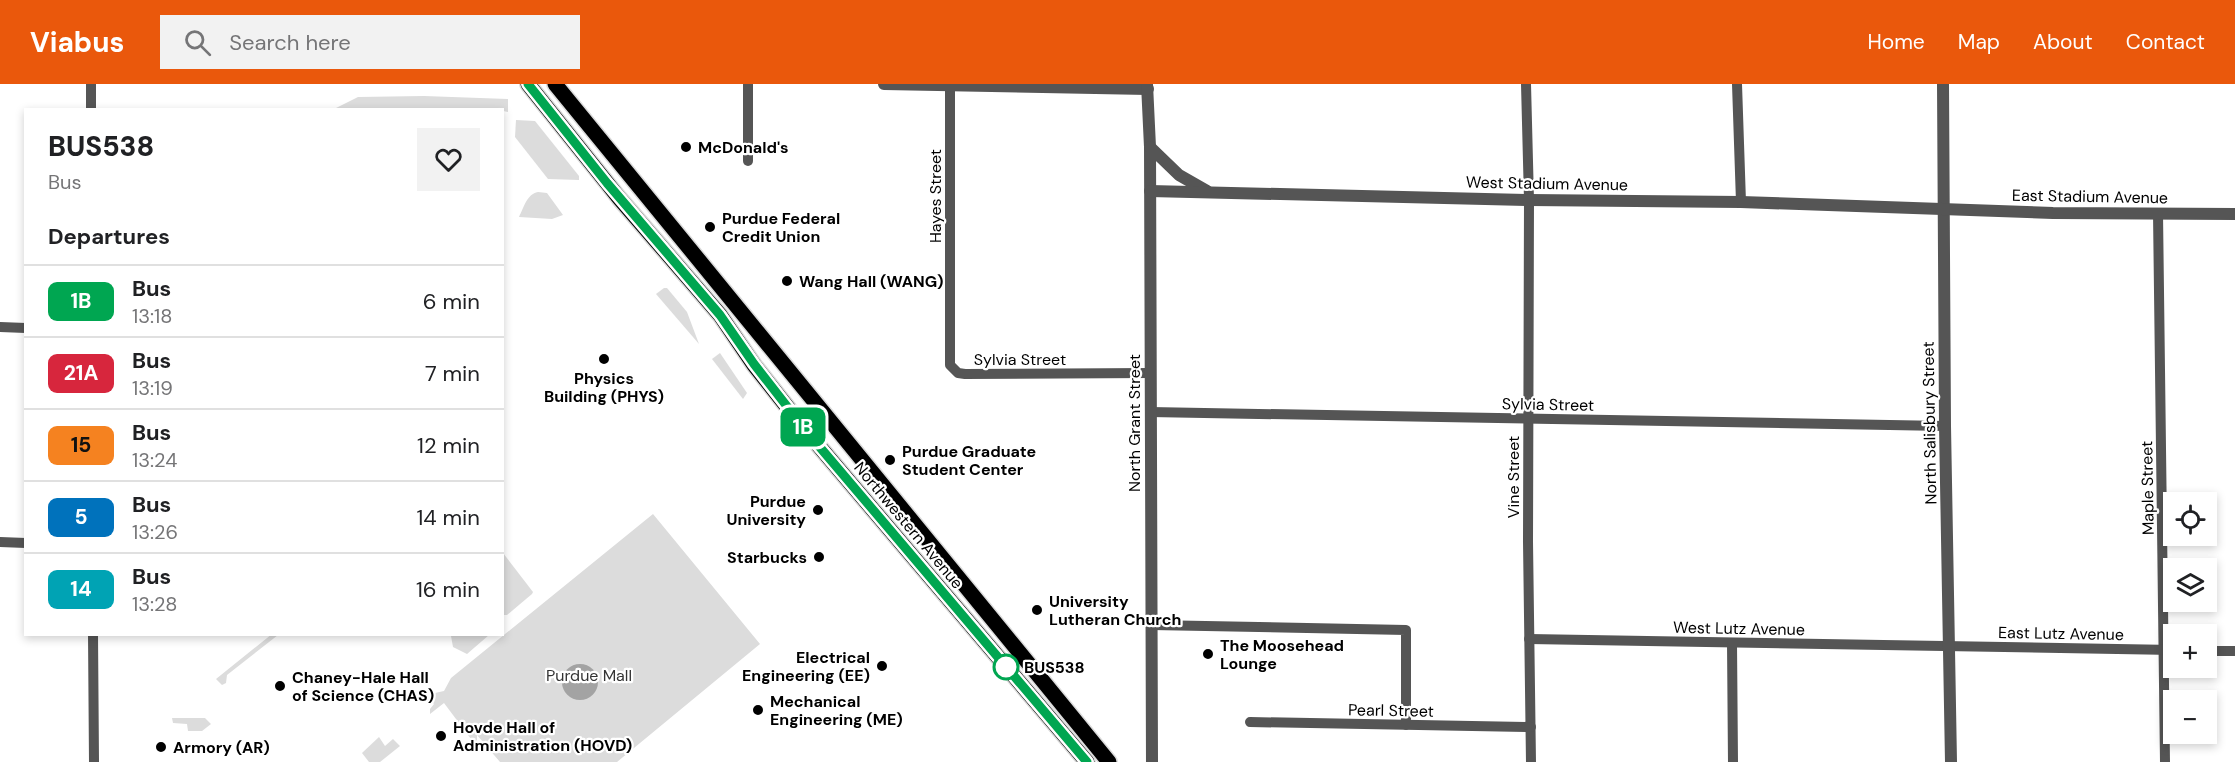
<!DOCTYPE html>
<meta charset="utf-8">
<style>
:root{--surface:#fff;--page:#f2f2f2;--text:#202124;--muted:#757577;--line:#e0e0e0;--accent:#ea580c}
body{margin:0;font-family:"DM Sans",sans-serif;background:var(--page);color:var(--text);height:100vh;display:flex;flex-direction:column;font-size:22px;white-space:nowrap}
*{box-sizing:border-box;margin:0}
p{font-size:20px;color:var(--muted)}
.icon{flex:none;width:33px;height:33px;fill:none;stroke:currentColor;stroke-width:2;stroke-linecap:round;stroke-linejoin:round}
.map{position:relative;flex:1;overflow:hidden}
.sheet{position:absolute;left:24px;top:24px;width:480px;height:528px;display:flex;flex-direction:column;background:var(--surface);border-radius:0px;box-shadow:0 3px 9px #0003}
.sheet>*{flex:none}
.badge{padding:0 12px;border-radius:9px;font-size:21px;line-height:39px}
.tools{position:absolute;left:2163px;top:408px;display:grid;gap:12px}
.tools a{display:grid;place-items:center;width:54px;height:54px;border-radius:0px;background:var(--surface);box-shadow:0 3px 9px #0003;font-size:30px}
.map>.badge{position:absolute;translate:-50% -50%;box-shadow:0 0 0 3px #fff}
h2{padding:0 24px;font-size:22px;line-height:54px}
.round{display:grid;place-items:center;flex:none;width:63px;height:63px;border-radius:0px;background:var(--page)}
.summary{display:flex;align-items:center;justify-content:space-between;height:102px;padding:0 24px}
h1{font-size:28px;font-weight:800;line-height:45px}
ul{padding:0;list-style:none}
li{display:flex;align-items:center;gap:18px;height:72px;padding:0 24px;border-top:2px solid var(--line)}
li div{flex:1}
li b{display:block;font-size:22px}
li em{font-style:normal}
li .badge{min-width:66px;font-weight:700;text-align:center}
header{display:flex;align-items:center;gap:36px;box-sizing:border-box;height:84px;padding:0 30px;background:var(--accent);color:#fff}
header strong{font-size:28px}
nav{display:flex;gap:33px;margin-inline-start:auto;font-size:21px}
.search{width:420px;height:54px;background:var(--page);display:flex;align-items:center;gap:15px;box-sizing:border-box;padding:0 21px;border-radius:0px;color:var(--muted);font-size:22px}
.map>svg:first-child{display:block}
</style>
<header>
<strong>Viabus</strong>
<div class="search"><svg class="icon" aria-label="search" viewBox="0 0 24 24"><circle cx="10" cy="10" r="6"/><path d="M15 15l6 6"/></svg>Search here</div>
<nav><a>Home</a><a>Map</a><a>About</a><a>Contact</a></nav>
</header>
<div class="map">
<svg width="2235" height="678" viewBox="0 0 2235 678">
<rect width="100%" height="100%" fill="#fff"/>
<g fill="#dcdcdc">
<polygon points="424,12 508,15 508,28 503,27 502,26 336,24 358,13"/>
<polygon points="516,36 535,37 579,92 579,96 548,95 515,53"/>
<path d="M538,108L547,109L563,131L552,135L519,133C524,123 527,110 538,108Z"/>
<polygon points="664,204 667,204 687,228 699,260 656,210"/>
<polygon points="720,269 747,309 743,315 712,275"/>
<polygon points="653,430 760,560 617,678 500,678 477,651 477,656 474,659 444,619 430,630 430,625 434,620 431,617 432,612 435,609 444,607 451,594"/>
<polygon points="503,469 533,508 532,510 507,531 503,531"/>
<polygon points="272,550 278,551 227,591 226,599 222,601 216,595"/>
<polygon points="453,551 453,550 489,551 467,570 453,563 451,552"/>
<polygon points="172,634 205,634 211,640 202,647 188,647 187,640 173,639"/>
<polygon points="379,653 385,662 393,655 400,662 380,678 369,678 362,669"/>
</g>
<circle fill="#a3a3a3" cx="580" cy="598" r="18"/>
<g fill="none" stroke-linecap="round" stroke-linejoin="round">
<defs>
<g id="primary">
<polyline points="528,0 619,114 720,231 754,281 807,348 1087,678"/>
<polyline points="555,0 1109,678"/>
</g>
</defs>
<use href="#primary" stroke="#dbdbdb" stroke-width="18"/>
<g stroke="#555" stroke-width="10">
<polyline points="748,0 748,77"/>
<polyline points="950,0 950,281 958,289 965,290 1150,289"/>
<polyline points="1526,0 1529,116 1528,458 1531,678"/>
<polyline points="1737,0 1741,118"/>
<polyline points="91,26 91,0"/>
<polyline points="2158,129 2165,678"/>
<polyline points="0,243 26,244"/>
<polyline points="1150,328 1945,342"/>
<polyline points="0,458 26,459"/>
<polyline points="1152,541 1406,546 1406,641"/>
<polyline points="93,550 94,678"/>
<polyline points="1529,555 2174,566"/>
<polyline points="1732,559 1733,678"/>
<polyline points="2206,567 2235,567"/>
<polyline points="1250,638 1531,643"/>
</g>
<g stroke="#555" stroke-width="12">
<polyline points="884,0 1148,5"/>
<polyline points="1147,0 1150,63 1152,678"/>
<polyline points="1943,0 1945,342 1951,678"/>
<polyline points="1150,63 1179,91 1207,107"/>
<polyline points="1150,107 1529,116 1741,118 2053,129 2235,130"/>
</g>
<use href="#primary" stroke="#000" stroke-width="15"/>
</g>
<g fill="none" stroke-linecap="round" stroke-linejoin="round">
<defs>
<polyline id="line" points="528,0 607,99 720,231 754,280 807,348 1087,678"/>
</defs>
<use href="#line" stroke="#fff" stroke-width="14"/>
<use href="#line" stroke="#00a651" stroke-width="9"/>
</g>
<g fill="#000" stroke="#fff" stroke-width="2">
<circle cx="686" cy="63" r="6"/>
<circle cx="710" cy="143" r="6"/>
<circle cx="787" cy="197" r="6"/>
<circle cx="604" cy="275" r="6"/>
<circle cx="890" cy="376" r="6"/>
<circle cx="818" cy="426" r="6"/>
<circle cx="819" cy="473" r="6"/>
<circle cx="1037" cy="526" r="6"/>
<circle cx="1208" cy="570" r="6"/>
<circle cx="882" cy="582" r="6"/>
<circle cx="280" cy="602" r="6"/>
<circle cx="758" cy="626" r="6"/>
<circle cx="441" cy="652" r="6"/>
<circle cx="161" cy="663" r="6"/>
</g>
<circle fill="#fff" stroke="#00a651" stroke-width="3" cx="1006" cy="583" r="12"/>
<g text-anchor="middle" stroke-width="4.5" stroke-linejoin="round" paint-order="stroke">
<g font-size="16" font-weight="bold" fill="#000" stroke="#fff" text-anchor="start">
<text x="698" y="69">McDonald's</text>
<text x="722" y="140">Purdue Federal<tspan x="722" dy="18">Credit Union</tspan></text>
<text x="799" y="203">Wang Hall (WANG)</text>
<text x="604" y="300" text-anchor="middle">Physics<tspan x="604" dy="18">Building (PHYS)</tspan></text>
<text x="902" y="373">Purdue Graduate<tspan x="902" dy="18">Student Center</tspan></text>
<text x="806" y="423" text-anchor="end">Purdue<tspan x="806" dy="18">University</tspan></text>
<text x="807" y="479" text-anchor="end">Starbucks</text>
<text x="1049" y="523">University<tspan x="1049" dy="18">Lutheran Church</tspan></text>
<text x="1220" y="567">The Moosehead<tspan x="1220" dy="18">Lounge</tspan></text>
<text x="870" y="579" text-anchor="end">Electrical<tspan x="870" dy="18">Engineering (EE)</tspan></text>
<text x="292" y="599">Chaney-Hale Hall<tspan x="292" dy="18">of Science (CHAS)</tspan></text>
<text x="770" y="623">Mechanical<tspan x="770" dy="18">Engineering (ME)</tspan></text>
<text x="453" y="649">Hovde Hall of<tspan x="453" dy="18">Administration (HOVD)</tspan></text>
<text x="173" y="669">Armory (AR)</text>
</g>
<g font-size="16" fill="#000" stroke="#fff">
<text transform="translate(1547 99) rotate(1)" y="6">West Stadium Avenue</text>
<text transform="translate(935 112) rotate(-90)" y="6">Hayes Street</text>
<text transform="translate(2090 112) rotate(1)" y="6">East Stadium Avenue</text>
<text x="1020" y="281">Sylvia Street</text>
<text transform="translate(1548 320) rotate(1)" y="6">Sylvia Street</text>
<text transform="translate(1134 339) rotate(-90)" y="6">North Grant Street</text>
<text transform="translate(1929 339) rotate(-91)" y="6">North Salisbury Street</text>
<text transform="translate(1513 393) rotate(-90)" y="6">Vine Street</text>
<text transform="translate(2147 404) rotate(-91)" y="6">Maple Street</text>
<text transform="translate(909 441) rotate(50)" y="6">Northwestern Avenue</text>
<text transform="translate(1739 544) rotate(1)" y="6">West Lutz Avenue</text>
<text transform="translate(2061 549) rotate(1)" y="6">East Lutz Avenue</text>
<text transform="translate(1391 626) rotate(1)" y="6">Pearl Street</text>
</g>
<g font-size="16" font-weight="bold" fill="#000" stroke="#fff" text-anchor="start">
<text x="1024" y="589">BUS538</text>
</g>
<g font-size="16" fill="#333" stroke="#fff">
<text x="589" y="597">Purdue Mall</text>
</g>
</g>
</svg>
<div class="tools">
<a><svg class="icon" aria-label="locate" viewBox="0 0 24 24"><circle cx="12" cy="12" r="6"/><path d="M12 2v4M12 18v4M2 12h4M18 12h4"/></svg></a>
<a><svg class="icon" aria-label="layers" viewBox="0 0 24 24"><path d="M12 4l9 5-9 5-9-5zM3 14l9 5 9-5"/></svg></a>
<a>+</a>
<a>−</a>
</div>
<b class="badge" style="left:803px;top:343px;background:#00a651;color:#fff">1B</b>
<section class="sheet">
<div class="summary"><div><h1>BUS538</h1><p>Bus</p></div><a class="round"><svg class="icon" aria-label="heart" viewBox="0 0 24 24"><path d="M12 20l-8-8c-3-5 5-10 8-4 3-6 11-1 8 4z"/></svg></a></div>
<h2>Departures</h2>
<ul>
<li><span class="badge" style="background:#00a651;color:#fff">1B</span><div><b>Bus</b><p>13:18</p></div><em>6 min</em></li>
<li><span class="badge" style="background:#d7263d;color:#fff">21A</span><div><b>Bus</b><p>13:19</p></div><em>7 min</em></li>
<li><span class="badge" style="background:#f58220;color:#111">15</span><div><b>Bus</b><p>13:24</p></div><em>12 min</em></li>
<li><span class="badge" style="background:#0072bc;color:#fff">5</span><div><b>Bus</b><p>13:26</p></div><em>14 min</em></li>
<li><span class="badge" style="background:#00a3b4;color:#fff">14</span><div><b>Bus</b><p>13:28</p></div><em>16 min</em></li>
</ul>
</section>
</div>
